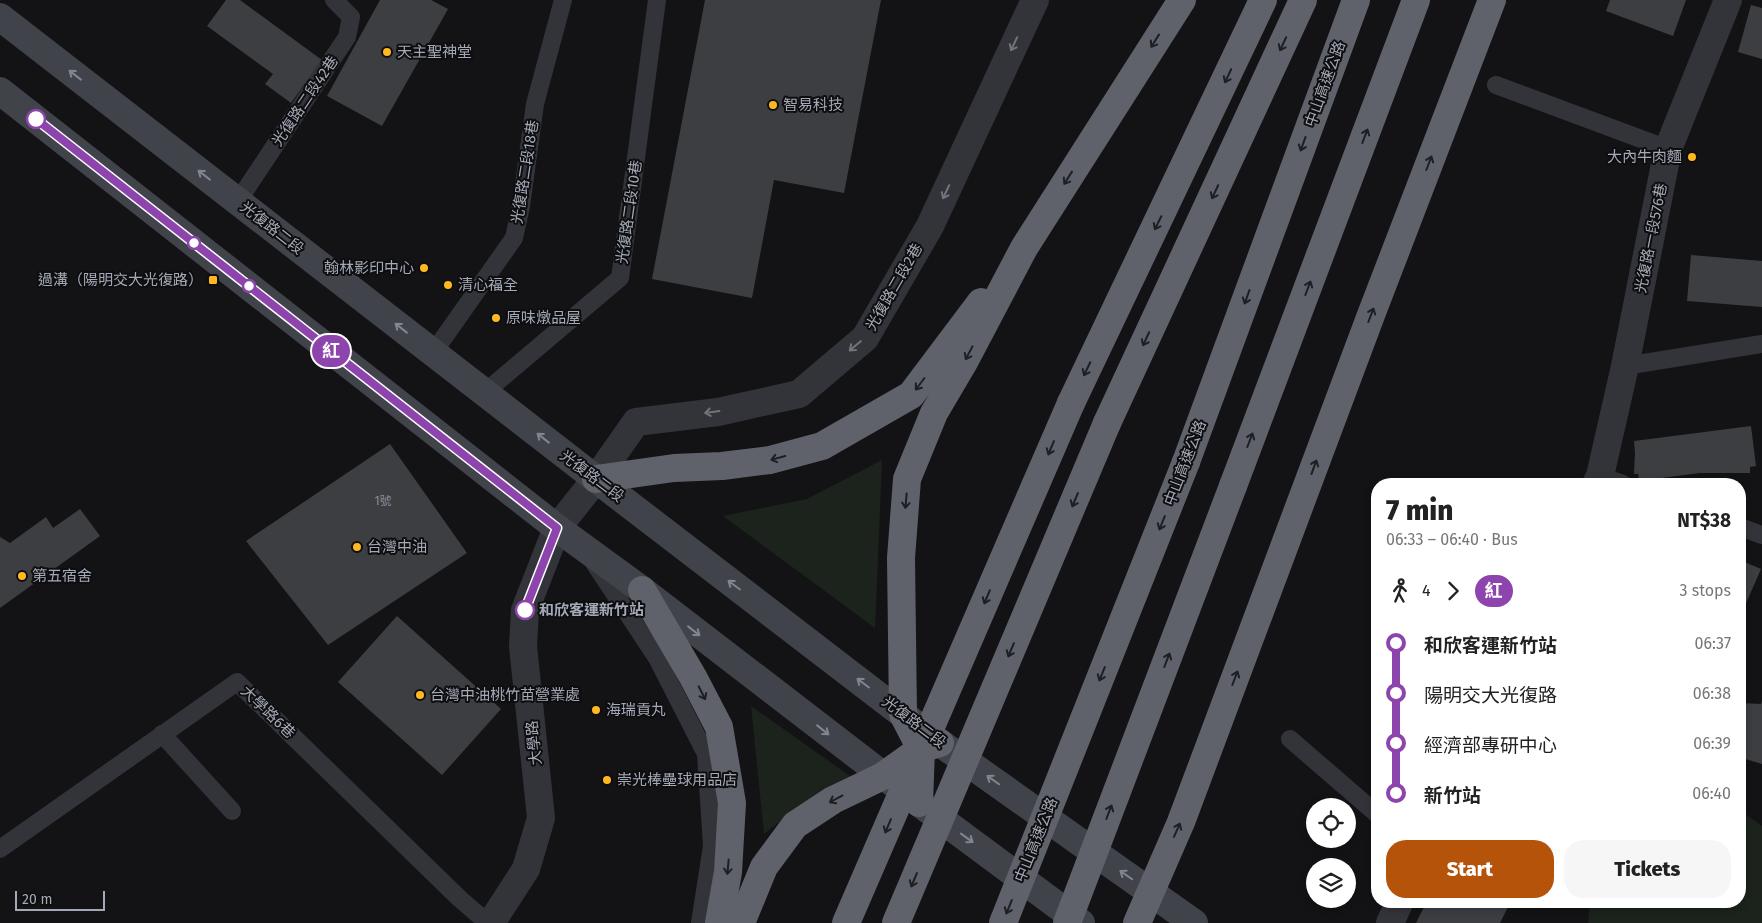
<!DOCTYPE html>
<meta charset="utf-8">
<style>
:root{--surface:#fff;--page:#f6f6f6;--text:#222;--muted:#767676;--accent:#b45309}
body{margin:0;font-family:"Fira Sans","Noto Sans TC",sans-serif;background:var(--page);color:var(--text);height:100vh;display:flex;flex-direction:column;font-size:19px;white-space:nowrap}
*{box-sizing:border-box;margin:0}
p{font-size:16px;color:var(--muted)}
.icon{flex:none;width:28px;height:28px;fill:none;stroke:currentColor;stroke-width:2;stroke-linecap:round;stroke-linejoin:round}
.map{position:relative;flex:1;overflow:hidden}
.sheet{position:absolute;left:1371px;top:478px;width:375px;height:430px;display:flex;flex-direction:column;background:var(--surface);border-radius:20px;box-shadow:0 2px 8px #0003}
.sheet>*{flex:none}
.badge{padding:0 10px;border-radius:16px;font-size:18px;line-height:32px}
.tools{position:absolute;left:1306px;top:798px;display:grid;gap:10px}
.tools a{display:grid;place-items:center;width:50px;height:50px;border-radius:50%;background:var(--surface);box-shadow:0 2px 8px #0003;font-size:25px}
.scale{position:absolute;left:15px;bottom:12px;width:90px;box-sizing:border-box;padding-left:5px;border:2px solid #a3a9b6;border-top:0;font-size:14px;line-height:18px;white-space:nowrap;color:#a3a9b6;-webkit-text-stroke:4px #0e0e10;paint-order:stroke}
.map>.badge{position:absolute;translate:-50% -50%;box-shadow:0 0 0 2px #fff}
.legs{display:flex;align-items:center;gap:8px;height:55px;padding:0 15px;font-size:16px}
.legs p{margin-inline-start:auto}
.overview{display:flex;align-items:center;justify-content:space-between;height:85px;padding:0 15px}
h1{font-size:28px;font-weight:800;line-height:38px}
.primary-button{display:flex;gap:10px;margin-top:auto;padding:10px 15px}
.primary-button a{flex:1;height:58px;border-radius:20px;background:var(--accent);color:#fff;font-size:20px;font-weight:800;line-height:58px;text-align:center}
.primary-button a+a{background:var(--page);color:var(--text)}
ul{padding:0 15px;list-style:none}
li{display:flex;align-items:center;gap:18px;height:50px;font-size:19px}
li i{display:grid;place-items:center;width:8px;height:100%;margin:0 6px;background:currentColor}
li i::after{content:'';width:12px;height:12px;margin:-6px;border:4px solid;border-radius:50%;background:var(--surface)}
li p{margin-inline-start:auto}
li:first-child i{background:linear-gradient(#0000 50%,currentColor 0)}
li:last-child i{background:linear-gradient(currentColor 50%,#0000 0)}
.map>svg:first-child{display:block}
</style>
<div class="map">
<svg width="1762" height="923" viewBox="0 0 1762 923">
<rect width="100%" height="100%" fill="#131315"/>
<g fill="#1b231c">
<polygon points="882,460 875,628 723,516 807,499"/>
<polygon points="751,706 850,776 797,808 764,834"/>
<polygon points="1740,810 1762,826 1762,923 1588,923 1590,901 1740,901"/>
</g>
<g fill="#3c3e42">
<polygon points="226,0 240,0 322,60 291,103 265,84 273,74 207,26"/>
<polygon points="380,0 431,0 448,9 382,126 327,96"/>
<polygon points="705,0 881,0 844,193 774,180 752,298 652,279"/>
<polygon points="1610,0 1686,0 1673,36 1606,11"/>
<polygon points="1751,5 1762,8 1762,59 1738,52"/>
<polygon points="1691,255 1762,261 1762,307 1687,301"/>
<polygon points="1751,426 1756,466 1750,467 1750,473 1700,473 1639,481 1638,474 1634,474 1635,453 1634,441"/>
<polygon points="390,444 467,553 328,645 246,541"/>
<polygon points="80,509 100,536 0,608 0,537 10,543 46,517 53,528"/>
<polygon points="1740,560 1761,569 1740,617"/>
<polygon points="397,616 501,709 442,775 338,682"/>
<polygon points="1762,701 1762,764 1742,758 1740,745 1740,703 1761,704"/>
<polygon points="1427,901 1511,901 1500,923 1416,923"/>
</g>
<g fill="none" stroke-linecap="round" stroke-linejoin="round">
<g stroke="#33343a" stroke-width="18">
<polyline points="1496,85 1668,149"/>
<polyline points="238,201 347,37 351,17 334,0"/>
<polyline points="433,353 514,238 521,206 535,104 563,0"/>
<polyline points="1625,366 1762,344"/>
<polyline points="484,393 620,278 657,0"/>
<polyline points="1600,476 1623,484"/>
<polyline points="1740,527 1762,535"/>
<polyline points="593,561 657,658 706,754 712,846 700,923"/>
<polyline points="162,734 232,811"/>
<polyline points="1290,739 1378,815"/>
<polyline points="0,849 237,682 460,899 488,923"/>
</g>
<g stroke="#33343a" stroke-width="28">
<polyline points="1596,484 1600,476 1625,366 1668,149 1728,0"/>
<polyline points="491,923 526,869 541,818 523,646 525,610 557,528 596,479 636,422 718,412 799,394 865,338 930,226 1035,0"/>
<polyline points="1390,923 1400,901"/>
</g>
<g stroke="#41434a" stroke-width="28">
<polyline points="0,17 596,479 940,743 1194,923"/>
<polyline points="0,91 557,528 642,590 919,803 1081,923"/>
</g>
<g stroke="#5f626b" stroke-width="28">
<polyline points="1071,403 1263,0"/>
<polyline points="1107,423 1303,0"/>
<polyline points="1186,462 1356,0"/>
<polyline points="596,479 674,468 722,466 770,460 822,446 911,395 981,302"/>
<polyline points="1233,486 1416,0"/>
<polyline points="642,590 693,677 719,727 732,803 728,872 719,923"/>
<polyline points="919,803 921,749 903,714 901,558 907,479 934,413 964,362 1024,248 1182,0"/>
<polyline points="741,923 764,867 795,825 833,800 883,776 921,749 940,743"/>
</g>
<g stroke="#5f626b" stroke-width="28">
<polyline points="846,923 1071,403"/>
<polyline points="896,923 1107,423"/>
<polyline points="1003,923 1186,462"/>
<polyline points="1067,923 1233,486"/>
<polyline points="1137,923 1181,822 1371,315 1492,0"/>
</g>
</g>
<defs><path id="oneway-shaft" d="M-6 0H5M1.5-3L5.5 0L1.5 3" fill="none" stroke-width="1.6" stroke-linecap="round" stroke-linejoin="round" transform="scale(1.25)"/></defs>
<g stroke="#1e1f22">
<use href="#oneway-shaft" transform="translate(1155 41) rotate(122)"/>
<use href="#oneway-shaft" transform="translate(1283 44) rotate(115)"/>
<use href="#oneway-shaft" transform="translate(1228 76) rotate(115)"/>
<use href="#oneway-shaft" transform="translate(1365 136) rotate(-69)"/>
<use href="#oneway-shaft" transform="translate(1303 144) rotate(110)"/>
<use href="#oneway-shaft" transform="translate(1429 163) rotate(-69)"/>
<use href="#oneway-shaft" transform="translate(1068 178) rotate(122)"/>
<use href="#oneway-shaft" transform="translate(1215 192) rotate(115)"/>
<use href="#oneway-shaft" transform="translate(1158 223) rotate(116)"/>
<use href="#oneway-shaft" transform="translate(1308 288) rotate(-69)"/>
<use href="#oneway-shaft" transform="translate(1247 297) rotate(110)"/>
<use href="#oneway-shaft" transform="translate(1371 315) rotate(-69)"/>
<use href="#oneway-shaft" transform="translate(1146 339) rotate(115)"/>
<use href="#oneway-shaft" transform="translate(969 353) rotate(118)"/>
<use href="#oneway-shaft" transform="translate(1087 369) rotate(116)"/>
<use href="#oneway-shaft" transform="translate(920 384) rotate(127)"/>
<use href="#oneway-shaft" transform="translate(1250 440) rotate(-69)"/>
<use href="#oneway-shaft" transform="translate(1051 448) rotate(113)"/>
<use href="#oneway-shaft" transform="translate(778 458) rotate(165)"/>
<use href="#oneway-shaft" transform="translate(1314 467) rotate(-70)"/>
<use href="#oneway-shaft" transform="translate(1075 500) rotate(113)"/>
<use href="#oneway-shaft" transform="translate(906 501) rotate(95)"/>
<use href="#oneway-shaft" transform="translate(1162 523) rotate(112)"/>
<use href="#oneway-shaft" transform="translate(987 597) rotate(113)"/>
<use href="#oneway-shaft" transform="translate(1011 650) rotate(113)"/>
<use href="#oneway-shaft" transform="translate(1167 660) rotate(-69)"/>
<use href="#oneway-shaft" transform="translate(1102 674) rotate(112)"/>
<use href="#oneway-shaft" transform="translate(1235 678) rotate(-69)"/>
<use href="#oneway-shaft" transform="translate(702 693) rotate(63)"/>
<use href="#oneway-shaft" transform="translate(836 799) rotate(152)"/>
<use href="#oneway-shaft" transform="translate(1109 812) rotate(-69)"/>
<use href="#oneway-shaft" transform="translate(888 826) rotate(113)"/>
<use href="#oneway-shaft" transform="translate(1177 830) rotate(-66)"/>
<use href="#oneway-shaft" transform="translate(728 867) rotate(95)"/>
<use href="#oneway-shaft" transform="translate(914 880) rotate(113)"/>
<use href="#oneway-shaft" transform="translate(1009 907) rotate(112)"/>
</g>
<g stroke="#71747e">
<use href="#oneway-shaft" transform="translate(1014 44) rotate(115)"/>
<use href="#oneway-shaft" transform="translate(946 192) rotate(115)"/>
<use href="#oneway-shaft" transform="translate(855 346) rotate(140)"/>
<use href="#oneway-shaft" transform="translate(712 412) rotate(172)"/>
</g>
<g stroke="#818590">
<use href="#oneway-shaft" transform="translate(75 75) rotate(-142)"/>
<use href="#oneway-shaft" transform="translate(204 175) rotate(-142)"/>
<use href="#oneway-shaft" transform="translate(401 328) rotate(-142)"/>
<use href="#oneway-shaft" transform="translate(543 438) rotate(-142)"/>
<use href="#oneway-shaft" transform="translate(734 585) rotate(-143)"/>
<use href="#oneway-shaft" transform="translate(694 631) rotate(38)"/>
<use href="#oneway-shaft" transform="translate(863 683) rotate(-143)"/>
<use href="#oneway-shaft" transform="translate(823 730) rotate(38)"/>
<use href="#oneway-shaft" transform="translate(993 780) rotate(-145)"/>
<use href="#oneway-shaft" transform="translate(967 838) rotate(36)"/>
<use href="#oneway-shaft" transform="translate(1126 875) rotate(-145)"/>
</g>
<g fill="none" stroke-linecap="round" stroke-linejoin="round">
<defs>
<polyline id="line-1" points="36,119 557,528 525,610"/>
</defs>
<use href="#line-1" stroke="#fff" stroke-width="11"/>
<use href="#line-1" stroke="#8e44ad" stroke-width="8"/>
</g>
<g fill="#ffb820" stroke="#0e0e10" stroke-width="2">
<circle cx="387" cy="52" r="5"/>
<circle cx="773" cy="105" r="5"/>
<circle cx="1692" cy="157" r="5"/>
<circle cx="424" cy="268" r="5"/>
<rect x="208" y="275" width="10" height="10" rx="2.5"/>
<circle cx="448" cy="285" r="5"/>
<circle cx="496" cy="318" r="5"/>
<circle cx="357" cy="547" r="5"/>
<circle cx="22" cy="576" r="5"/>
<circle cx="420" cy="695" r="5"/>
<circle cx="596" cy="710" r="5"/>
<circle cx="607" cy="780" r="5"/>
</g>
<g fill="#fff" stroke="#8e44ad" stroke-width="2.5">
<circle cx="36" cy="119" r="9"/>
<circle cx="194" cy="243" r="6"/>
<circle cx="249" cy="286" r="6"/>
<circle cx="525" cy="610" r="9"/>
</g>
<g text-anchor="middle" stroke-width="4" stroke-linejoin="round" paint-order="stroke">
<g font-size="12" fill="#898e99">
<text x="383" y="505">1號</text>
</g>
<g font-size="15" fill="#a3a9b6" stroke="#0e0e10" text-anchor="start">
<text x="397" y="57">天主聖神堂</text>
<text x="783" y="110">智易科技</text>
<text x="1682" y="162" text-anchor="end">大內牛肉麵</text>
<text x="414" y="273" text-anchor="end">翰林影印中心</text>
<text x="203" y="285" text-anchor="end">過溝（陽明交大光復路）</text>
<text x="458" y="290">清心福全</text>
<text x="506" y="323">原味燉品屋</text>
<text x="367" y="552">台灣中油</text>
<text x="32" y="581">第五宿舍</text>
<text x="430" y="700">台灣中油桃竹苗營業處</text>
<text x="606" y="715">海瑞貢丸</text>
<text x="617" y="785">崇光棒壘球用品店</text>
</g>
<g font-size="15" fill="#a3a9b6" stroke="#0e0e10">
<text transform="translate(1325 84) rotate(-70)" y="5">中山高速公路</text>
<text transform="translate(305 101) rotate(-56)" y="5">光復路二段42巷</text>
<text transform="translate(525 172) rotate(-81)" y="5">光復路二段18巷</text>
<text transform="translate(629 212) rotate(-82)" y="5">光復路二段10巷</text>
<text transform="translate(272 228) rotate(38)" y="5">光復路二段</text>
<text transform="translate(1651 238) rotate(-79)" y="5">光復路一段576巷</text>
<text transform="translate(894 287) rotate(-60)" y="5">光復路二段2巷</text>
<text transform="translate(1185 463) rotate(-69)" y="5">中山高速公路</text>
<text transform="translate(592 476) rotate(37)" y="5">光復路二段</text>
<text transform="translate(268 712) rotate(44)" y="5">大學路6巷</text>
<text transform="translate(914 722) rotate(37)" y="5">光復路二段</text>
<text transform="translate(534 743) rotate(-96)" y="5">大學路</text>
<text transform="translate(1036 840) rotate(-68)" y="5">中山高速公路</text>
</g>
<g font-size="15" font-weight="bold" fill="#a3a9b6" stroke="#0e0e10" text-anchor="start">
<text x="539" y="615">和欣客運新竹站</text>
</g>
</g>
</svg>
<div class="tools">
<a><svg class="icon" aria-label="locate" viewBox="0 0 24 24"><circle cx="12" cy="12" r="6"/><path d="M12 2v4M12 18v4M2 12h4M18 12h4"/></svg></a>
<a><svg class="icon" aria-label="layers" viewBox="0 0 24 24"><path d="M12 4l9 5-9 5-9-5zM3 14l9 5 9-5"/></svg></a>
</div>
<div class="scale">20 m</div>
<b class="badge" style="left:331px;top:351px;background:#8e44ad;color:#fff">紅</b>
<section class="sheet">
<div class="overview"><div><h1>7 min</h1><p>06:33 – 06:40 · Bus</p></div><b>NT$38</b></div>
<div class="legs"><svg class="icon" aria-label="walk" viewBox="0 0 24 24"><circle cx="13" cy="4" r="2"/><path d="M13 8l-2 6 4 7M11 14l-3 7M7 12l3-4h3l4 4"/></svg>4<svg class="icon" aria-label="forward" viewBox="0 0 24 24"><path d="M9 5l7 7-7 7"/></svg><b class="badge" style="background:#8e44ad;color:#fff">紅</b><p>3 stops</p></div>
<ul>
<li><i style="color:#8e44ad"></i><b>和欣客運新竹站</b><p>06:37</p></li>
<li><i style="color:#8e44ad"></i><span>陽明交大光復路</span><p>06:38</p></li>
<li><i style="color:#8e44ad"></i><span>經濟部專研中心</span><p>06:39</p></li>
<li><i style="color:#8e44ad"></i><b>新竹站</b><p>06:40</p></li>
</ul>
<div class="primary-button"><a>Start</a><a>Tickets</a></div>
</section>
</div>
